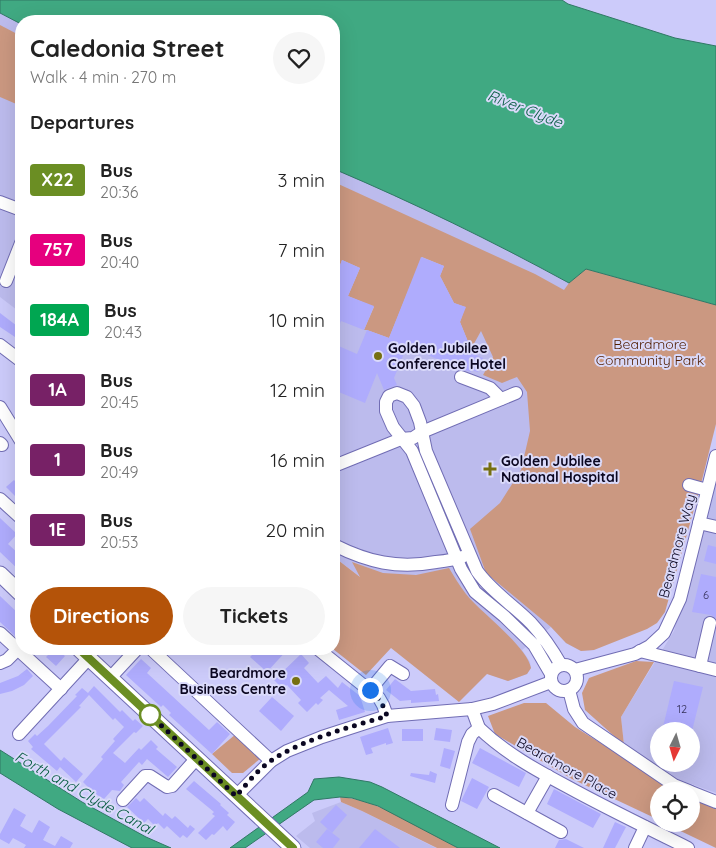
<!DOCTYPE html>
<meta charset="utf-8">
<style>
:root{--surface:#fff;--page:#f6f6f6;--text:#222;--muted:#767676;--accent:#b45309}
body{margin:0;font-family:Quicksand,sans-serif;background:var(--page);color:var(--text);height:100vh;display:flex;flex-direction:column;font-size:19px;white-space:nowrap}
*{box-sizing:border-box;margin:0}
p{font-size:16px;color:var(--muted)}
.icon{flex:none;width:28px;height:28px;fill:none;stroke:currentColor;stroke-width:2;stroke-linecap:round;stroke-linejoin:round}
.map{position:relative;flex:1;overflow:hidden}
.sheet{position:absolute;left:15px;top:15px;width:325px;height:640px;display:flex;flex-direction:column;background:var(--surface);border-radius:20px;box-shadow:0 5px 20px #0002}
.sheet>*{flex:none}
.badge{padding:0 10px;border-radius:4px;font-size:18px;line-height:32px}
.needle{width:32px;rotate:185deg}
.controls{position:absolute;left:650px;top:722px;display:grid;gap:10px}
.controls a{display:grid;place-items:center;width:50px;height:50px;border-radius:50%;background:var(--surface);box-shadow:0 5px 20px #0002;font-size:25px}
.you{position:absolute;width:25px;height:25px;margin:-12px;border:4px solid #fff;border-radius:50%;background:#1a73e8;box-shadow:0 0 0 8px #1a73e833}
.map>.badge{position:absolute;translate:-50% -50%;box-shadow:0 0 0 2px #fff}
h2{padding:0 15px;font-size:19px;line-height:45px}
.round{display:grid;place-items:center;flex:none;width:52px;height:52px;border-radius:26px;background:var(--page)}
.head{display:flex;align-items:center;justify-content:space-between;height:85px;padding:0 15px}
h1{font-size:24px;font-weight:700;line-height:38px}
.action{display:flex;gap:10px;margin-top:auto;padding:10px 15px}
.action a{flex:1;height:58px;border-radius:30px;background:var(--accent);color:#fff;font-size:20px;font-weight:700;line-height:58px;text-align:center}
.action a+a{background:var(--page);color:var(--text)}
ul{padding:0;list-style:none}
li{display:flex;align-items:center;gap:15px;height:70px;padding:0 15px}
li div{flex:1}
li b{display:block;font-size:19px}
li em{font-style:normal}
li .badge{min-width:55px;font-weight:700;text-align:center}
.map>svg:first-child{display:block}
</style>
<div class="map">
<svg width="716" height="848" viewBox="0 0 716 848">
<rect width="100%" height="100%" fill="#cccbfa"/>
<g fill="#bcbbed" fill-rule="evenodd">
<polygon points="0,13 21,24 21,313 0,297"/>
<polygon points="334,169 398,197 506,248 569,283 560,299 594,650 581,651 566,643 551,627 522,650 530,662 531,668 527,674 508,681 488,674 334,557"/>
<path d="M716,465V793L675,778L624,745L621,717L674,631ZM659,731H691V764H659Z"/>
<polygon points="341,802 362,811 436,848 310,848 296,836 315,821 312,813"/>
</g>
<g fill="#cb9881">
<polygon points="0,25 21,36 21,106 0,97"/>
<polygon points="334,182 535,274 564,290 569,283 586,269 716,305 716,424 700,488 665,612 657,623 647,629 594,650 581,651 566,643 551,627 486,573 470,529 500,503 521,470 530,431 527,392 517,377 502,383 483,375 493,357 481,331 471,349 460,322 465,307 454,303 440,276 444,266 422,257 389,338 367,330 364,330 374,307 348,296 360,268 342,260 334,281"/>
<path d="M334,557L360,577L352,562L383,573L416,575L449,568C454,576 459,585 466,594C481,613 527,646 531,668L527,674L508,681L487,674L459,702L391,648L366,675L333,649Z"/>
<polygon points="636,661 654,662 621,717 624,745 585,710 582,693 589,678"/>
<polygon points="524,703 546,703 575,727 677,791 659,791 659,820 572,779 495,734 488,716"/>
<polygon points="236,734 261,758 243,773 232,773 212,754"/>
<path d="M340,797C377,799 424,830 458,848H437L362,811L341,802Z"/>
<polygon points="691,797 716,807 716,848 666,824 691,824"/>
</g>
<g fill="#40a982" stroke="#307865">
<path d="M0,0H562L568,4L675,38L716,46V305L586,269L569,283C492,241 414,203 334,169V21H21V24L0,13Z"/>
<polygon points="0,750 82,802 146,837 171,848 132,848 58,809 0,773"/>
<polygon points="339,777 370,782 382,787 500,848 458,848 378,806 352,798 340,797 314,800 245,848 230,848 308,792 314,779"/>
</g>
<g fill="#afacfd">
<polygon points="421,257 444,266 440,276 454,303 466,307 460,322 471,349 479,352 477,356 483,358 478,372 471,370 471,372 460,369 407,346 394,378 397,385 384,390 377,373 365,403 334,390 334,344 357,354 367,330 389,338"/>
<polygon points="342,260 360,268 348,296 374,306 364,330 341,321 334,337 334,281"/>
<polygon points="0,313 21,329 21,341 0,327"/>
<polygon points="14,480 21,487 21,502 6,487"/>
<polygon points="0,518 17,534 8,544 21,556 21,572 0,552"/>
<polygon points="708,545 716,547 716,564 704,561"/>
<polygon points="701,574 716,577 716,618 711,615 692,612"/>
<polygon points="0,596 21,616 21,636 18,639 0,622"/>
<polygon points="41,649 56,649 65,656 56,666 46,657 48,655"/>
<polygon points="258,649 288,649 267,672 250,657"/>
<polygon points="301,654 309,663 304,668 318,683 326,676 338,688 342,682 360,696 365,712 339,720 336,710 348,706 329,690 320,698 323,700 318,705 316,703 307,712 298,703 301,700 287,685 283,689 274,680"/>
<polygon points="141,659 151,668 147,673 209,730 217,722 230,734 212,754 169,715 171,713 163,705 161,707 126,675"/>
<polygon points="27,669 33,676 24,685 12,691 0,694 0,683 18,676"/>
<polygon points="395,679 411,691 435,689 436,695 438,694 439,701 411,703 411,700 400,701 386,690"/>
<polygon points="674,681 703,687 692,731 662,731"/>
<polygon points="94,686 120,712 122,710 133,721 135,719 143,726 136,733 134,732 113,753 125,763 139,748 141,750 151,740 158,747 156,749 177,767 168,777 147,759 142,765 139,762 121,782 124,785 120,791 112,790 104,799 94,793 83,782 103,759 101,757 115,741 113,739 124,727 115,718 113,720 89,695 79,706 81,707 44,744 61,761 64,757 83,774 76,782 60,767 57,771 31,749 33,747 28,741 35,734 37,736 48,726 77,696 75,695 82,688 88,693"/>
<polygon points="272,697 294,716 281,731 259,711"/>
<polygon points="388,728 393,743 386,745 386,743 371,748 373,753 366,755 360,737"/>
<polygon points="436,728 452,730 450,742 434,740"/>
<rect x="402" y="729" width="21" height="12"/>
<polygon points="444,748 455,751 450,769 440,766"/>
<polygon points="480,748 526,773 519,787 472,763"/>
<polygon points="430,771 437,774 435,783 410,776 411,773 429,775"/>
<polygon points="472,778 489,787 477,809 461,801"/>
<polygon points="194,781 221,804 220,805 229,813 227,815 235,822 227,831 223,826 214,835 212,834 206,840 198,833 215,816 212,814 214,812 186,789"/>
<polygon points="554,789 601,814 593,828 547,804"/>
<polygon points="136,798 140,802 144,798 163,816 165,813 172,819 175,816 188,828 190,825 195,829 187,838 183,835 180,838 167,826 164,829 158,823 155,826 148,819 144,823 127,807"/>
<polygon points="336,805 347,815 332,833 320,822"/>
<polygon points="14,808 26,815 20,826 32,833 39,820 50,827 43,840 55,846 61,836 73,843 70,848 24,848 26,845 13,838 9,844 0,839 0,834"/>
<polygon points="615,822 626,827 615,848 603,848"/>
<polygon points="327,829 340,839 333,848 323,848 316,842"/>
<polygon points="375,829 400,848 359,848"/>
<polygon points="566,839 584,848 555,848 559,840"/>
</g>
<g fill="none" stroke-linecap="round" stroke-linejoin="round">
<defs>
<g id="minor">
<polyline points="0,202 21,210"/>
<polyline points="6,281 21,243"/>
<polyline points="0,345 21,361"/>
<polyline points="461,377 490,388 501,399"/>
<polyline points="0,407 21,441"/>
<polyline points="0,443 2,445"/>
<polyline points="334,466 401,439 413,438 422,432 516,393"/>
<polyline points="689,485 707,490"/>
<polyline points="0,499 21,518"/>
<polyline points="699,523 716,527"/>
<path d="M334,545C368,562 397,569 436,562C445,561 454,560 462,557"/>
<polyline points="0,633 61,689"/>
<polyline points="151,649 271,761"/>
<polyline points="318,649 379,698 383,705 387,716"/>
<polyline points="640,651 716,670"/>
<polyline points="0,663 7,660 18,649"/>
<circle cx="564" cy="678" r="13"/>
<polyline points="700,666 710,623"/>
<polyline points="575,670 635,654 650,646 664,633 680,599 716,456"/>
<path d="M551,674L534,645L504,616L475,592L461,569L412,451L393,427L386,411V402L389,396L397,393L407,397L414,406L420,422L426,451L477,571C491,591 513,605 531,623C543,636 552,649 561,665"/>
<polyline points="110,678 137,649"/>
<polyline points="370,690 390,666 403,674"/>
<polyline points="569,690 574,709 583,723 674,785 689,791"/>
<path d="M479,728C505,753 536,770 568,787C608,809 648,828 688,848"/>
<polyline points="19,734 89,658"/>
<polyline points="691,792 716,802"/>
<polyline points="494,795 561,832"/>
<polyline points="236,796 271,761 287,751 322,737 387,716 472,709 493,704 551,682"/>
<polyline points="123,800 145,776 150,776 167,787 172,786 196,759"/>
<polyline points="452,805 468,742 472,734 479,728 472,709"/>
<polyline points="527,813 548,776"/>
<polyline points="635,848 645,827"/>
</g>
<g id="major">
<polyline points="0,574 21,594"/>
<polyline points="79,649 293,848"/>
</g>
</defs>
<use href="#minor" stroke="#716db4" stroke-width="14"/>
<use href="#major" stroke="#716db4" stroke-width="17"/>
<use href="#minor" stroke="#fff" stroke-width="12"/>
<use href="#major" stroke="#fff" stroke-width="15"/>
</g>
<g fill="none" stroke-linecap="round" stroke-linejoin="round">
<defs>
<polyline id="line" points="79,649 293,848"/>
</defs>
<use href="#line" stroke="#fff" stroke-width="11"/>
<use href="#line" stroke="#6b8e23" stroke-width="8"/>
<path stroke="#0b0721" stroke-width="5" stroke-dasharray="0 9" d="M150,715L146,711L236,796C247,784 258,769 272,760C304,739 350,727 387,716C383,704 379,698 370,690"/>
</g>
<g fill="#766f10" stroke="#dadafa" stroke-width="2">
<circle cx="378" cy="356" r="5"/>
<path d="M487.5 461.5h5v5h5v5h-5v5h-5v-5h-5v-5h5z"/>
<circle cx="296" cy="681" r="5"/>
</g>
<circle fill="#fff" stroke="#6b8e23" stroke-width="2.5" cx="150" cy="715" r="10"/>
<g text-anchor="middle" stroke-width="4" stroke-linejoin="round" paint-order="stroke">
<g font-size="11" fill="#343058">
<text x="706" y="599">6</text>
<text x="682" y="713">12</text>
</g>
<g font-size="14" fill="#511d00" stroke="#dadafa">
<text x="650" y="349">Beardmore<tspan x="650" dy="16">Community Park</tspan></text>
</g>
<g font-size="14" font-weight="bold" fill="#0b0721" stroke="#dadafa" text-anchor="start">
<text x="388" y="353">Golden Jubilee<tspan x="388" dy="16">Conference Hotel</tspan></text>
<text x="501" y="466">Golden Jubilee<tspan x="501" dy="16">National Hospital</tspan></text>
<text x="286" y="678" text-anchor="end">Beardmore<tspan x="286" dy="16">Business Centre</tspan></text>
</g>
<g font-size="14" fill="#0b0721" stroke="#dadafa">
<text transform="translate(677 546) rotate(-75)" y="5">Beardmore Way</text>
<text transform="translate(567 768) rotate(29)" y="5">Beardmore Place</text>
</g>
<g font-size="15" font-style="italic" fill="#085d43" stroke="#dadafa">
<text transform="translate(525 109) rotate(21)" y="5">River Clyde</text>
<text transform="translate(84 793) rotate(29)" y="5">Forth and Clyde Canal</text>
</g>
</g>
</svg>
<div class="controls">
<a><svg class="needle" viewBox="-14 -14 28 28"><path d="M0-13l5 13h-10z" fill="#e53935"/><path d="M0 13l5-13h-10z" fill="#767676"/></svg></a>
<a><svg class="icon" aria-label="locate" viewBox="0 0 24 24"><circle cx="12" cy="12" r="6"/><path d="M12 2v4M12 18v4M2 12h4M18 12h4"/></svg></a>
</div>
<div class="you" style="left:370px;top:690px"></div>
<section class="sheet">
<div class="head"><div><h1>Caledonia Street</h1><p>Walk · 4 min · 270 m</p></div><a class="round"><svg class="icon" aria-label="heart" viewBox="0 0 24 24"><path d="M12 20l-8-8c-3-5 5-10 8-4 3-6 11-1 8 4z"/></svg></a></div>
<h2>Departures</h2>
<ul>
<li><span class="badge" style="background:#6b8e23;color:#fff">X22</span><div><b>Bus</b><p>20:36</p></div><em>3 min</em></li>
<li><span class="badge" style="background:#e6007e;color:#fff">757</span><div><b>Bus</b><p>20:40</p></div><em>7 min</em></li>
<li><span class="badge" style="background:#00a651;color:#fff">184A</span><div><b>Bus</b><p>20:43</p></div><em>10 min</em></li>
<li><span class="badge" style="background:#772166;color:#fff">1A</span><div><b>Bus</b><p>20:45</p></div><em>12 min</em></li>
<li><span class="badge" style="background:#772166;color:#fff">1</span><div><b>Bus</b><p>20:49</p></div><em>16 min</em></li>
<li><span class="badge" style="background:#772166;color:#fff">1E</span><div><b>Bus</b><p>20:53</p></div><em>20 min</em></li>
</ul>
<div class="action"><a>Directions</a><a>Tickets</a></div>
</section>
</div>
